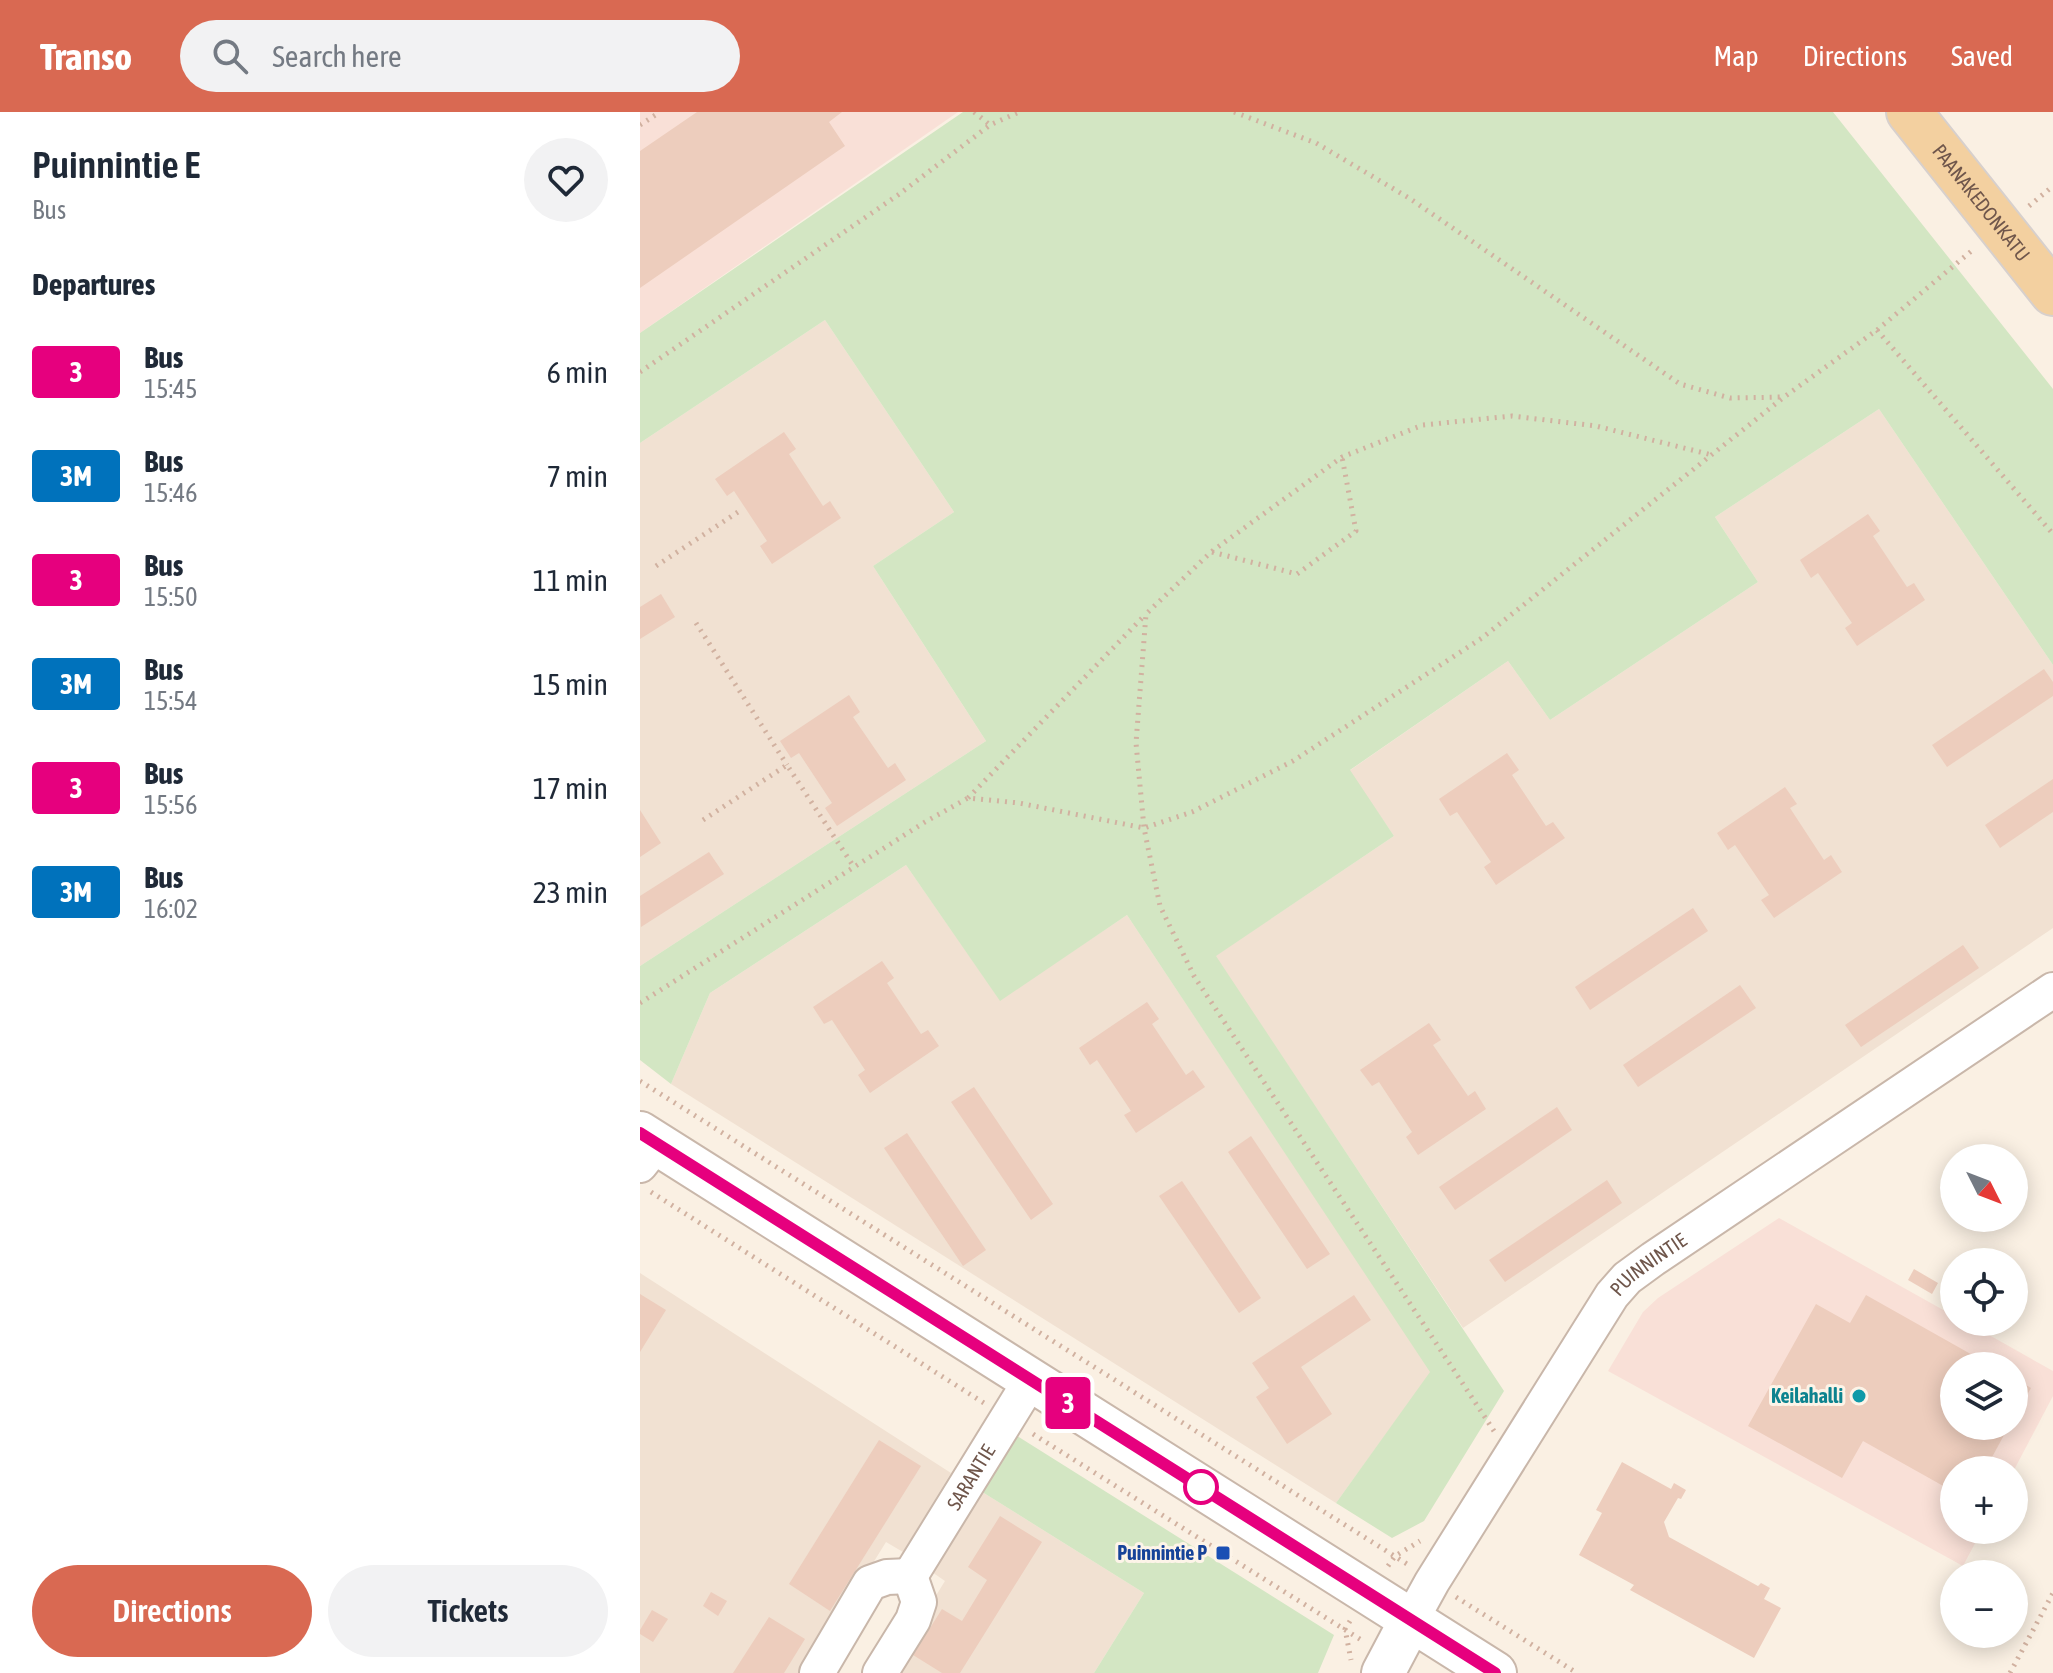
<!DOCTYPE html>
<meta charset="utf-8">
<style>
:root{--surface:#fff;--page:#f2f2f3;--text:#1f2937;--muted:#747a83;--accent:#d96952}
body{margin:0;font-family:"Asap Condensed",sans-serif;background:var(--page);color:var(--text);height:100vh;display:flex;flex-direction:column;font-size:30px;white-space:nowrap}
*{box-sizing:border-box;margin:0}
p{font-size:26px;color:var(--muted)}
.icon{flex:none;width:44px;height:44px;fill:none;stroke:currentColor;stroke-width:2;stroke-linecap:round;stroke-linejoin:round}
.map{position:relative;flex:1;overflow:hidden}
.details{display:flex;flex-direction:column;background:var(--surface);width:640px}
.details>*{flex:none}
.badge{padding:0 16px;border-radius:6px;font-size:28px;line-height:52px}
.needle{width:52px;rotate:132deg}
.tools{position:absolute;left:1300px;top:1032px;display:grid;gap:16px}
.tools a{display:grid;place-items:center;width:88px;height:88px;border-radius:50%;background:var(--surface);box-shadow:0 4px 20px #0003;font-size:40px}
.map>.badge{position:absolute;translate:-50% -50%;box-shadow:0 0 0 4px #fff}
h2{padding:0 32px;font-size:30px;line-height:72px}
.round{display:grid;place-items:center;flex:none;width:84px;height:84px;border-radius:42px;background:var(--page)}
.summary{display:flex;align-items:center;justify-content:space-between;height:136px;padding:0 32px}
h1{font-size:38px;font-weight:600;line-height:60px}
.action{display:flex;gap:16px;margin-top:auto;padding:16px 32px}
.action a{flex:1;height:92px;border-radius:48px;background:var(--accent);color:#fff;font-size:32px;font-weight:600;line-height:92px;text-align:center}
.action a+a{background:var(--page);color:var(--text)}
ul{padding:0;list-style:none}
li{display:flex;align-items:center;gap:24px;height:104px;padding:0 32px}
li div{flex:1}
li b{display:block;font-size:30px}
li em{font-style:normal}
li .badge{min-width:88px;font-weight:700;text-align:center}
header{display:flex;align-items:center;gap:48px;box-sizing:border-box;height:112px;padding:0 40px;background:var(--accent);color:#fff}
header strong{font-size:38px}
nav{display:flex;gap:44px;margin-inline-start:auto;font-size:28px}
.search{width:560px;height:72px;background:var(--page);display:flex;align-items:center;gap:20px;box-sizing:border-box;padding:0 28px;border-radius:44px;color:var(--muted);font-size:30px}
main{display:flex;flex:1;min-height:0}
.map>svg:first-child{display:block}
</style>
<header>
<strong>Transo</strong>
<div class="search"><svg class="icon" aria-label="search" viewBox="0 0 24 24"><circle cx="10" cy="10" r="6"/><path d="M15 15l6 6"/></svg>Search here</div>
<nav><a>Map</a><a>Directions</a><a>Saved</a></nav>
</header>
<main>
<section class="details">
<div class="summary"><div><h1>Puinnintie E</h1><p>Bus</p></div><a class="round"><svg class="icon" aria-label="heart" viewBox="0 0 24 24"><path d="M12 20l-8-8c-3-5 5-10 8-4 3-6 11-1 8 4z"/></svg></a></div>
<h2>Departures</h2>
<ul>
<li><span class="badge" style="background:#e6007e;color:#fff">3</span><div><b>Bus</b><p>15:45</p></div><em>6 min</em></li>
<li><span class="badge" style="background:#0072bc;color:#fff">3M</span><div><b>Bus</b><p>15:46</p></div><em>7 min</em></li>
<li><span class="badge" style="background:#e6007e;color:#fff">3</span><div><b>Bus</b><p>15:50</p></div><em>11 min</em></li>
<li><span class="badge" style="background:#0072bc;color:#fff">3M</span><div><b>Bus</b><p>15:54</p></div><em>15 min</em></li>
<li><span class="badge" style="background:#e6007e;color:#fff">3</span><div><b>Bus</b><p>15:56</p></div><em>17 min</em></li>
<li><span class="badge" style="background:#0072bc;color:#fff">3M</span><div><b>Bus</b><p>16:02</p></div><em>23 min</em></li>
</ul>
<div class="action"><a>Directions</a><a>Tickets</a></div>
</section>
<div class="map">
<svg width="1413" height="1561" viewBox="0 0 1413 1561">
<rect width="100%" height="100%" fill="#faf0e3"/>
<g fill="#f1e1d2">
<polygon points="185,208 314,400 233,454 346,629 0,854 0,331"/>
<polygon points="1239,297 1413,553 1413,816 823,1216 575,844 754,724 709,659 868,549 910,608 1118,470 1075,405"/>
<polygon points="266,753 360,888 487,803 791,1260 696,1391 31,972 70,881"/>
<polygon points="0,1161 311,1361 263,1440 246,1430 165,1561 0,1561"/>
<polygon points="339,1378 504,1481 454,1561 248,1561 305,1469 289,1458"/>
</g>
<g fill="#f9e0d7" fill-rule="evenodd">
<polygon points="0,0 318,0 0,221"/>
<path d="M1139,1106L1314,1204V1210H1326L1413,1259V1284L1374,1358H1314V1418H1342L1323,1454L968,1259L1003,1200L1018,1186ZM1314,1254H1374V1314H1314Z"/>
</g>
<g fill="#d3e6c3">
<polygon points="323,0 1193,0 1413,277 1413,553 1239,297 1075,405 1118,470 910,608 868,549 710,658 754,724 576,844 864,1279 784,1409 752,1426 696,1391 790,1260 487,803 360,889 266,753 70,881 31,972 0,948 0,854 346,629 233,454 314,400 185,208 0,331 0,221"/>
<polygon points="374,1322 694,1523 678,1561 454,1561 504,1481 339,1378"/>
</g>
<g fill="#edcdbd">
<polygon points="57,0 202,0 189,10 205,34 0,176 0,39"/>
<polygon points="144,320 156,337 149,342 183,394 190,389 201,406 132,452 120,434 127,429 94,379 87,384 75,367"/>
<polygon points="1228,402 1240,419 1233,424 1267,475 1274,471 1285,488 1217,534 1205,516 1212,511 1178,461 1171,466 1160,448"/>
<polygon points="21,482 35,505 0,527 0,495"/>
<polygon points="1404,557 1413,570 1413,584 1307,655 1292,633"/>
<polygon points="209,583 220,600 213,605 248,656 255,651 266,668 197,714 185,696 192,691 159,641 151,646 140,629"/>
<polygon points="867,641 879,658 872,663 906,714 913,710 925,726 856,773 844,755 851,750 817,700 810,704 799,687"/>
<polygon points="1413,667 1413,700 1360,736 1345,713"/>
<polygon points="1145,675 1157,692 1150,696 1184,748 1191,743 1202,760 1134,806 1121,788 1129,783 1095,733 1088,738 1077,721"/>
<polygon points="0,698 21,731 0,745"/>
<polygon points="69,740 84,762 1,815 0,784"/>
<polygon points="1053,796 1068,819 950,898 935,875"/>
<polygon points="1323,833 1339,856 1221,935 1205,913"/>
<polygon points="242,849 254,866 247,871 281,922 288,918 299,934 230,981 218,963 225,958 192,908 184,912 173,895"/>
<polygon points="1100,873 1116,896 998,975 983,953"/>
<polygon points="507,890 519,907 512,912 546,963 553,958 565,975 496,1021 484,1003 491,999 457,948 450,953 439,936"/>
<polygon points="789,911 801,928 793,933 828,984 835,979 846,997 778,1043 766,1025 772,1020 739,970 732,974 720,958"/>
<polygon points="334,975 413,1092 391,1108 311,990"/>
<polygon points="917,995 932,1018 815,1098 799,1075"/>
<polygon points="267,1021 346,1138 323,1154 244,1036"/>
<polygon points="611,1024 690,1142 667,1157 588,1040"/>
<polygon points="967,1068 982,1091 865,1170 849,1148"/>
<polygon points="542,1069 621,1186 599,1201 519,1084"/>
<polygon points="1274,1157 1298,1171 1292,1182 1268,1168"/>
<polygon points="0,1182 26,1198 0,1240"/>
<polygon points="714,1183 731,1208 661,1255 692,1302 647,1332 616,1285 629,1276 612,1251"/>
<polygon points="1226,1183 1352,1254 1314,1254 1314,1314 1369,1314 1345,1358 1314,1358 1314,1380 1223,1329 1202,1366 1108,1314 1176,1192 1210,1211"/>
<polygon points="1374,1266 1391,1276 1374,1306"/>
<polygon points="239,1328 281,1354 190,1499 149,1472"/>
<polygon points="982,1350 1031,1377 1034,1371 1046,1378 1041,1387 1038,1386 1024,1410 1029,1425 1118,1474 1121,1471 1130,1476 1124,1487 1141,1496 1114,1546 990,1478 994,1473 939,1443 962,1401 956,1398"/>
<polygon points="360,1404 402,1430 320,1561 302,1561 273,1543 302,1497 322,1509 347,1468 328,1455"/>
<polygon points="71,1480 87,1489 78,1504 63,1494"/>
<polygon points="12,1498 28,1507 13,1530 0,1522 0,1518"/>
<polygon points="129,1505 165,1527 144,1561 93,1561"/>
</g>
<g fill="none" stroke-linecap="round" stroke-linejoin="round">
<defs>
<g id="minor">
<polyline points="0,1053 16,1033"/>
<path id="s1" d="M270,1464L391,1268"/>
<path id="s2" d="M771,1508L792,1470L972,1183L987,1166L1013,1147L1413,878"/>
<polyline points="177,1561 230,1471 247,1465 270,1464"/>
<polyline points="240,1561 273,1508 279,1490 270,1464"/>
</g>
<g id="tertiary">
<polyline points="0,1021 855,1561"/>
<polyline points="743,1561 771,1508"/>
</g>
<g id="primary">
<path id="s3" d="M1269,0L1413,181"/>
</g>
</defs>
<use href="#minor" stroke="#c9b7aa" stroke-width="38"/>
<use href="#tertiary" stroke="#c9b7aa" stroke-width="46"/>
<use href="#primary" stroke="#d7d0cd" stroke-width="48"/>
<g stroke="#d1b1a0" stroke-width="5" stroke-dasharray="2 6" stroke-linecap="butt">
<polyline points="334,0 350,13"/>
<polyline points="594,0 676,31 769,86 1040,272 1090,286 1144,285"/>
<polyline points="0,13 20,0"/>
<polyline points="1389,94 1413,74"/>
<polyline points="1237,218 1413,422"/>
<polyline points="0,260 258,83 350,13 379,0"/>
<polyline points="572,440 657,462 716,419 702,345"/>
<polyline points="16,454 101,398"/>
<polyline points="56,511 147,653"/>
<polyline points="328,686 506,502"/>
<polyline points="63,708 147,653 214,755"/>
<polyline points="0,891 285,710 328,686 379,691 504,716 552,700 653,649 842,526 1144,285 1237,218 1335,136"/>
<polyline points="0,969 767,1452"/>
<polyline points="11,1080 344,1291"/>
<polyline points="854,1319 554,864 520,794 504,716 496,631 506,502 571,440 702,345 783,313 872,304 956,314 1072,343"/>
<polyline points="393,1322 723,1529"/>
<polyline points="748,1454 755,1444 780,1429"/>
<polyline points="816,1485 937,1561"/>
<polyline points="710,1509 705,1517 711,1548"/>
<polyline points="1370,1561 1413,1481"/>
</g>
<use href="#minor" stroke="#fff" stroke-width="34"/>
<use href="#tertiary" stroke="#fff" stroke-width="42"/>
<use href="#primary" stroke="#f3d0a0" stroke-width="44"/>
</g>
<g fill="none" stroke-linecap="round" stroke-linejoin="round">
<defs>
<polyline id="line" points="0,1021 855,1561"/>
</defs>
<use href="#line" stroke="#fff" stroke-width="18"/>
<use href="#line" stroke="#e6007e" stroke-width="12"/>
</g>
<circle fill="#0f9aa8" stroke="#fdf4e8" stroke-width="3" cx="1219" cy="1284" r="8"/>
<circle fill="#fff" stroke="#e6007e" stroke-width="4" cx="561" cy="1375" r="16"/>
<rect fill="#1a4fb4" stroke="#fdf4e8" stroke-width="3" x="575" y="1433" width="16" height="16" rx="4"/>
<g text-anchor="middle" stroke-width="6" stroke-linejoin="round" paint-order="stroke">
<g font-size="20" fill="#6f564b" stroke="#fdf4e8">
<text dy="7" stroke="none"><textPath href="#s3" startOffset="116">PAANAKEDONKATU</textPath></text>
<text dy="7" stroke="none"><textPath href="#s2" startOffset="430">PUINNINTIE</textPath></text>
<text dy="7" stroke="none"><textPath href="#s1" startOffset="116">SARANTIE</textPath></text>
</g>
<g font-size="20" font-weight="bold" fill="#0d838f" stroke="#fdf4e8" text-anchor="end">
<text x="1203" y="1291">Keilahalli</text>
</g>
<g font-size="20" font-weight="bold" fill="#164399" stroke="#fdf4e8" text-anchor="end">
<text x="567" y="1448">Puinnintie P</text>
</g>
</g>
</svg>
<div class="tools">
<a><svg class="needle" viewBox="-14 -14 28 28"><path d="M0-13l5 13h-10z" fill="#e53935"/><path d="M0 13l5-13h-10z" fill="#747a83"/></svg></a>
<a><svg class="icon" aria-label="locate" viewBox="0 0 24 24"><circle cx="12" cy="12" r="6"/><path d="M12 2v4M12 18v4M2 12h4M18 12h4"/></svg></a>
<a><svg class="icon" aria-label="layers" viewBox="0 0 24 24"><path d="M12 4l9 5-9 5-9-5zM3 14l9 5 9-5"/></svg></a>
<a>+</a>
<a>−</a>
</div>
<b class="badge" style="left:428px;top:1291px;background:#e6007e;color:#fff">3</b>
</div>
</main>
